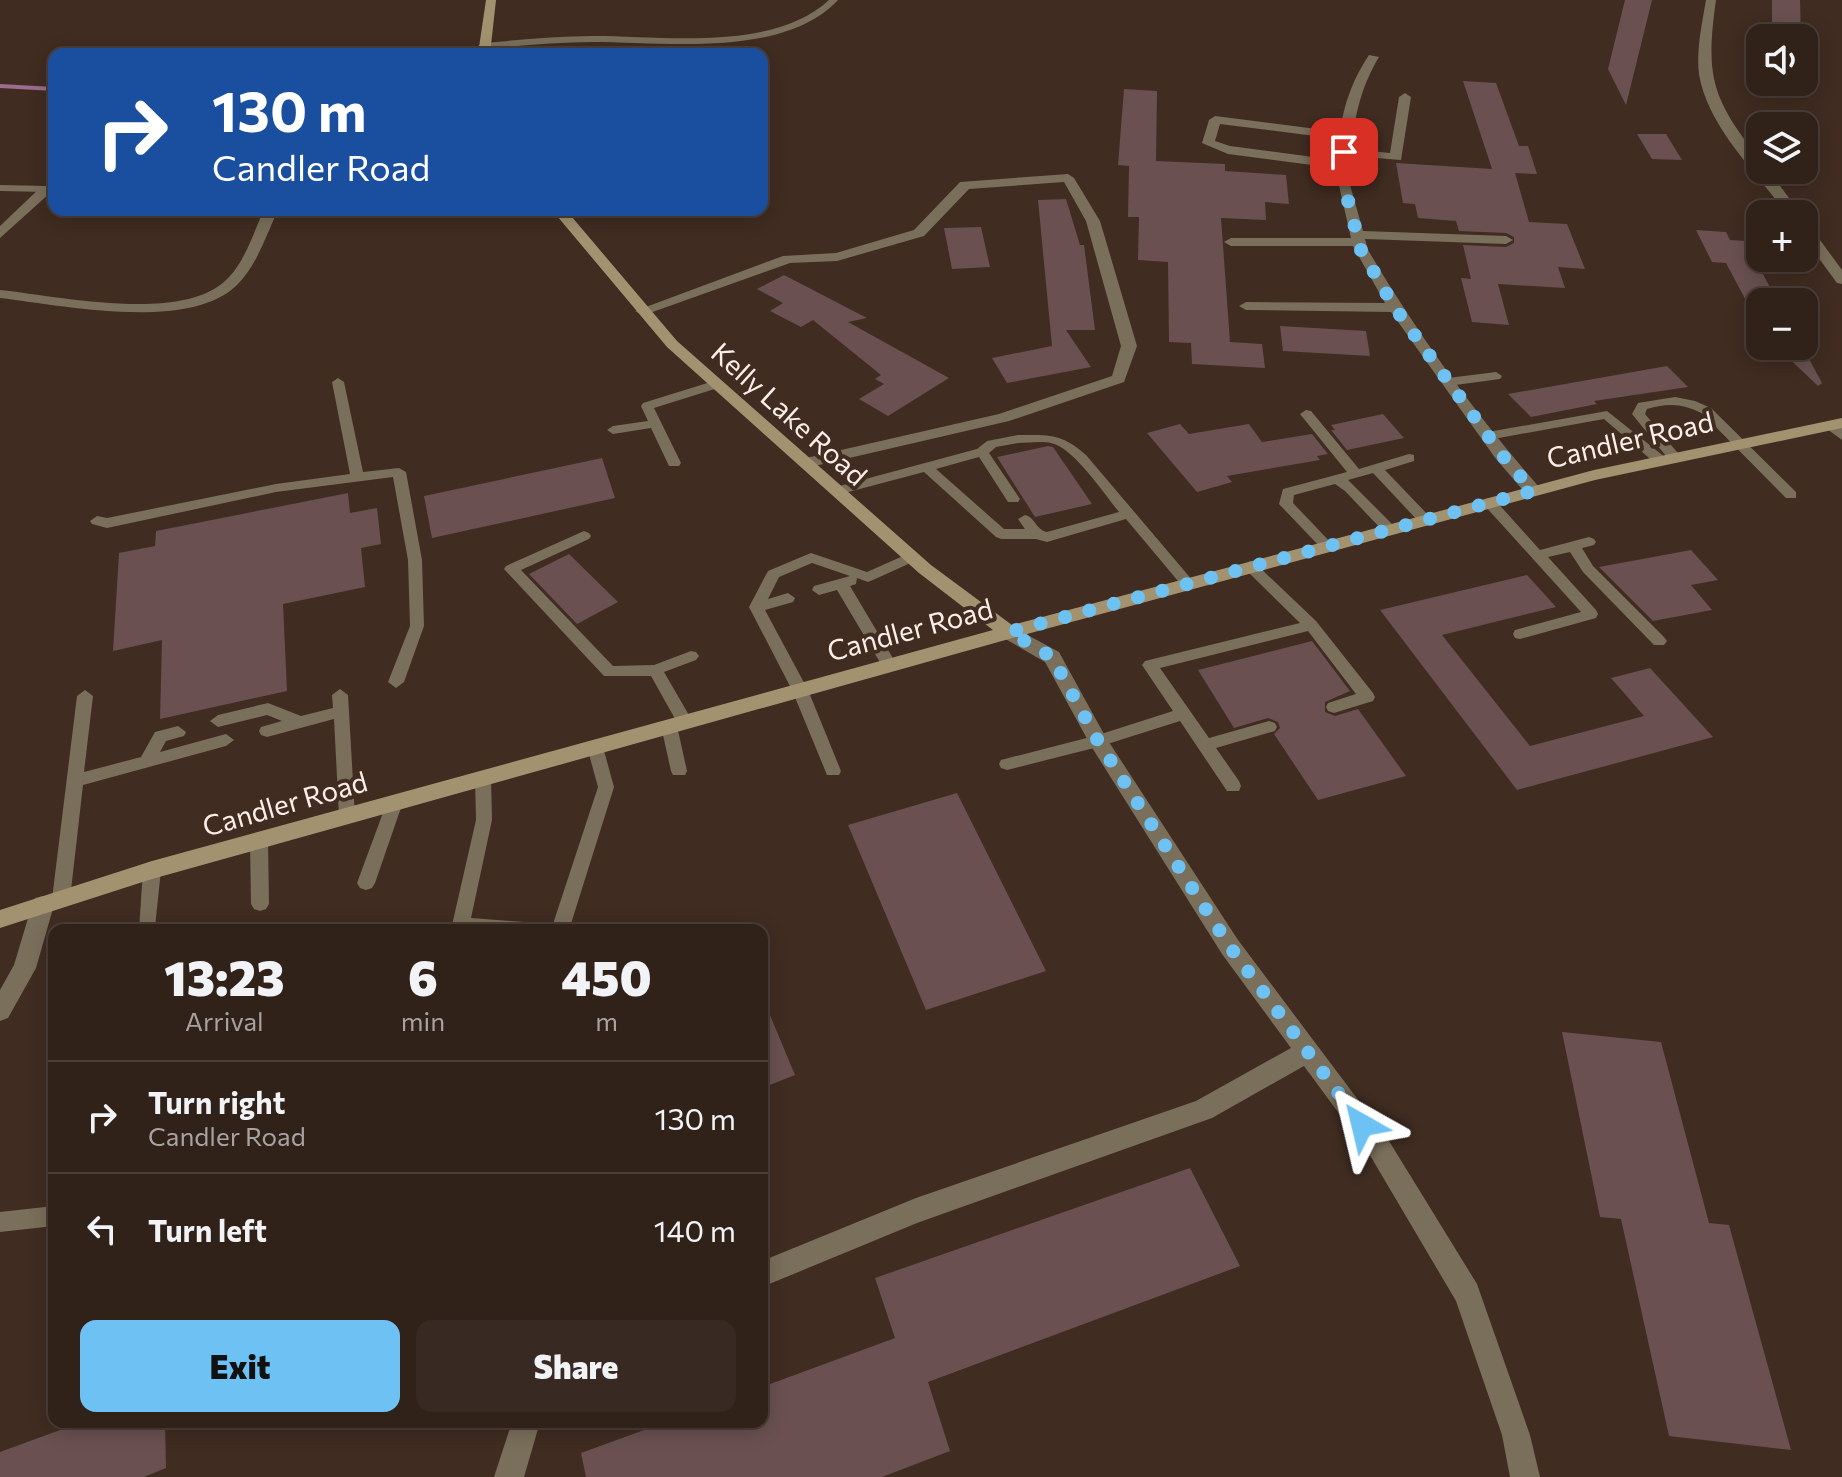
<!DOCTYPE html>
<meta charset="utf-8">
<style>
:root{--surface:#302119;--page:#382922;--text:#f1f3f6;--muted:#a8a3a2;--line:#4b3e38;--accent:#6ec2f3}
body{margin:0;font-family:Commissioner,sans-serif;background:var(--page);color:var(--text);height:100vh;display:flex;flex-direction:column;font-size:30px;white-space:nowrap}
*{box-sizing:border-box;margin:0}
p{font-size:26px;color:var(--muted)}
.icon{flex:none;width:44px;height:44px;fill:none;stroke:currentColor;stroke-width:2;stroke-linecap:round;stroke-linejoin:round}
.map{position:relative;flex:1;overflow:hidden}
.drawer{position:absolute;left:48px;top:924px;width:720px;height:504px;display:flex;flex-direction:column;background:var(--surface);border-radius:16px;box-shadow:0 4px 20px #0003,0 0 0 2px var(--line)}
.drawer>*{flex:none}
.guide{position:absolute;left:48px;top:48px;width:720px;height:168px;border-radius:16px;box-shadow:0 4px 20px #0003,0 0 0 2px var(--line);background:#1a4fa0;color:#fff;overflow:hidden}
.tools{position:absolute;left:1746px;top:24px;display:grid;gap:16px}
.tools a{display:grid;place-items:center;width:72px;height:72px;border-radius:16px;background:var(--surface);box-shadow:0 4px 20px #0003,0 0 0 2px var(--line);font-size:40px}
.pin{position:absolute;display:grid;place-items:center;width:68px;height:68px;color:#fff;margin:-34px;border-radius:16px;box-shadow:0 4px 12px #0006}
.me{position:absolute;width:88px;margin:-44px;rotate:323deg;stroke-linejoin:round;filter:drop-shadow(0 0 6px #0008)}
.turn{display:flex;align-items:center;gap:28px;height:168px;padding:0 32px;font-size:36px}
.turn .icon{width:104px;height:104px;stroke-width:2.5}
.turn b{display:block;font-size:56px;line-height:68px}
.eta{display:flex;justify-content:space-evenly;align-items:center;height:136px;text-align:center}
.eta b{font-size:48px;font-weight:800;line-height:56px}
.button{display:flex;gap:16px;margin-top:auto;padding:16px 32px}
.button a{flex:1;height:92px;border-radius:16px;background:var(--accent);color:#111;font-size:32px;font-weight:800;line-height:92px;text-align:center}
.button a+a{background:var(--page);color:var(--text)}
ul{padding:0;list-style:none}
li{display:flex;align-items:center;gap:24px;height:112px;padding:0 32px;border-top:2px solid var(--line)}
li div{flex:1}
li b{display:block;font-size:30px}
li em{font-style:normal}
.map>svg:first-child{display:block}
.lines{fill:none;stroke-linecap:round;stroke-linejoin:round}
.stream{fill:#9e6c8c;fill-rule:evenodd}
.building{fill:#6a5051}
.lane{fill:#7a6f5a;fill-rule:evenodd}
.street{fill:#7a6f5a;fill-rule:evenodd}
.secondary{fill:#a2926f;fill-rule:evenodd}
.route{stroke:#6ec2f3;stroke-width:14;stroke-dasharray:0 25.2}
.labels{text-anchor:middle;stroke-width:8;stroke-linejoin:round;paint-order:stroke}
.street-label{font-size:28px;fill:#fdefe8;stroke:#402c21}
</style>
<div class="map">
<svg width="1842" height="1477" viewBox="0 0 1842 1477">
<rect width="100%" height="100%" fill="#402c21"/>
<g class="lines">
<!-- stream -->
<path class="stream" d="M0 84 54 87V91L0 88Z"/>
</g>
<!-- building -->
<g class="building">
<path d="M1625 0H1652L1626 105 1608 69Z"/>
<path d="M1772 0H1800L1801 38H1772Z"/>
<path d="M1463 81 1496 83 1519 146H1528L1537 174 1515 173 1529 222 1567 224 1585 269 1558 267 1565 288 1498 284 1509 325 1472 322 1461 278 1471 279 1463 245 1506 247 1514 243V237L1506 233 1459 231 1456 221 1418 218 1415 204 1403 203 1396 163 1492 169Z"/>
<path d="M1124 89 1157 91 1156 161 1225 164V171L1286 175 1289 204 1265 202 1266 220 1221 218 1230 342 1262 344 1265 368 1192 364 1191 343 1169 342 1168 262 1138 260 1139 217H1128L1129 166 1118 165Z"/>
<path d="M1637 134H1666L1682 160 1652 159Z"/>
<path d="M1066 199 1080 245H1084L1095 330H1066L1091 367 1007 383 992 358 1052 346 1038 200Z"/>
<path d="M981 227 990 267 952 269 944 228Z"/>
<path d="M1696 230 1726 232 1730 240 1745 241 1778 302H1760V327L1726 263 1712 262Z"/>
<path d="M784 275 867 318 848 322 949 378 888 416 859 399 884 384 875 379 881 375 813 320 801 327 770 311 783 303 757 289Z"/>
<path d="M1280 326 1366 331 1370 356 1283 351Z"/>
<path d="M1776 346H1802L1822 383 1818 386Z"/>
<path d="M1667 366 1688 387 1594 401 1597 404 1531 417 1508 394Z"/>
<path d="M1383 414 1404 438 1347 450 1331 430H1335L1331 425Z"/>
<path d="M1180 424 1189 434 1249 424 1262 442 1312 434 1328 454 1317 456 1320 460 1227 476 1232 482 1197 492 1147 433Z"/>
<path d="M1048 446 1053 447 1092 504 1035 517 997 457Z"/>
<path d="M602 458 615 498 432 538 424 496Z"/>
<path d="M348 493 350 513 377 508 381 544 361 548 365 587 283 604 287 691 160 719 162 640 113 651 119 553 155 546 156 531Z"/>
<path d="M1691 550 1718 580 1691 585 1712 610 1653 621 1599 567Z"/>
<path d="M569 554 618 602 577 624 529 574Z"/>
<path d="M1527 575 1556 607 1442 635 1530 746 1644 716 1611 678 1650 668 1713 737 1517 790 1380 610Z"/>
<path d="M1312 641 1350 691 1325 702V712L1335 716 1358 709 1406 776 1318 800 1274 734 1280 728 1278 722 1268 718 1234 728 1198 670Z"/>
<path d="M957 793 1046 971 926 1010 848 825Z"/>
<path d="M762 996 795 1075 762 1088Z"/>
<path d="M1562 1032 1661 1042 1709 1223 1729 1225 1791 1450 1669 1436 1621 1219 1600 1217Z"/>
<path d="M1190 1168 1240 1266 928 1382 950 1451 882 1477H586L581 1453 666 1422H762V1387L895 1338 875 1278Z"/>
<path d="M82 1422H165L166 1468 144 1477H0V1452Z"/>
</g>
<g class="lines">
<!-- lane -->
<g class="lane">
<path d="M829 0H838C784 58 666 42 593 42 556 42 519 46 483 49L478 46 483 43C520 40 556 36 593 36 665 36 772 52 829 0Z"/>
<path d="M0 185 47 186 52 189 47 192 0 191Z"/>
<path d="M1496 372 1502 376 1500 379 1448 386 1442 382 1448 378Z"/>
<path d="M338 378 344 382 363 472 399 468 406 472 422 560 424 626 404 682 396 688 388 682 410 626 408 560 393 477 276 492 107 528 92 524 90 521 97 516 107 518 276 484 350 474 332 382Z"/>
<path d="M717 380 723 384 721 387 654 408 681 463 679 466H669L651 428 613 434 607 430 613 426 648 421 641 406 643 403Z"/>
<path d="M1675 397 1695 401 1711 408 1796 492V498H1786L1703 414C1683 403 1668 403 1647 409L1645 414 1682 458 1675 462 1670 461 1632 414 1638 403Z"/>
<path d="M1306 410 1311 411 1359 469 1409 454 1414 455V461L1385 470 1430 517 1432 520 1430 523H1420L1373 473 1348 480 1394 526 1396 529 1394 532H1384L1345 491 1335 484 1294 495 1293 503 1334 546 1332 549H1322L1279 504 1283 489 1347 472 1300 414Z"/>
<path d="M1607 411 1666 458V464H1656L1604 419 1488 440 1482 436 1488 432Z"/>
<path d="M1018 435C1050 435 1061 433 1086 455L1193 581 1195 584 1193 587H1183L1126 519 1047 542 1036 539H1001L996 537 924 472 837 495 830 491 832 488 977 449 987 441ZM1018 443C1028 443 1041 441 1051 443 1073 447 1105 495 1119 512L1047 532C1036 530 1035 517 1025 515L1018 519 1025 529H1004L936 469 979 457 1008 502H1018L1020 499 989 453 996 447Z"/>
<path d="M1490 499 1495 500 1540 550 1589 537 1594 539 1596 542 1594 545 1582 548 1593 566 1664 637 1667 641 1664 645H1654L1583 572 1570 552 1548 557 1596 610 1598 614 1596 618 1520 639 1515 638 1513 634 1515 630 1581 612 1485 506 1483 503Z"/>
<path d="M584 531 589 533 591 536 589 539 521 570 613 666 654 665 691 651 696 652 699 656 696 660 664 672 693 722 691 726H679L651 676H604L504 569 506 566Z"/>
<path d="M912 552 919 557 917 560 873 580 868 582 857 578 856 584 850 586 897 665 894 669H884L837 590 819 595 812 590 814 586 850 576 812 563 779 577 768 599 788 593 795 598 793 602 765 610 808 690 841 771 839 775H827L792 690 749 607 768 571 806 555 811 553 867 572Z"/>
<path d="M1250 561 1255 563 1316 621 1373 693 1375 697 1373 701 1334 713 1328 711 1326 707 1328 703 1356 694 1308 631 1160 668 1209 738 1269 721 1275 723 1277 727 1275 731 1216 748 1239 781 1241 786 1239 791H1227L1180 721 1098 747 1007 770 1001 768 999 764 1001 760 1098 735 1173 711 1142 665 1145 661 1300 623 1245 569 1243 566Z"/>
<path d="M340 689 348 695 355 816 353 821H341L339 816 334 719 267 737 261 735 259 731 261 727 282 721 267 715 218 727 210 721 218 715 268 703 301 716 333 708 332 695Z"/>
<path d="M85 690 93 696 84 772 141 757 155 732 178 726 186 732 184 736 166 741 160 752 226 734 234 740 226 746 83 785 70 899 67 904 61 906 55 904 52 899 77 696Z"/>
<path d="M669 720 677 726 687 771 685 775H673L671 771 661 726Z"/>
<path d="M595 741 601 743 603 747 614 787 569 930H551L598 787 587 747 589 743Z"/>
<path d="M483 772 489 774 491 778 492 820 471 918 524 922 530 925 533 930H455L452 925 476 820 475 778 477 774Z"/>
<path d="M395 795 401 797 403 802 375 883 372 888 366 890 360 888 357 883 387 802 389 797Z"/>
<path d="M259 834 265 836 268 841 269 904 266 909 260 911 254 909 251 904 250 841 253 836Z"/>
<path d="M152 863 158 865 161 870 155 927 153 930H139L143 870 146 865Z"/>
<path d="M54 1206V1226L0 1232V1212Z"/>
</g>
<!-- street -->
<g class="street">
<path d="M1706 0H1716C1705 78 1712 98 1760 160V170H1768L1801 214H1787C1757 173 1707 126 1699 74 1696 50 1702 24 1706 0Z"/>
<path d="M1369 55 1379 57C1361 87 1355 115 1351 149L1390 153 1399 97 1405 93 1411 97 1401 160 1350 156 1347 174 1363 231 1506 236 1513 240 1506 244 1365 239 1368 250C1417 333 1475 414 1539 487L1541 491 1539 495H1527L1496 459 1391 312 1246 310 1239 306 1246 302 1385 303 1353 246H1231L1224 242 1231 238H1351L1335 168 1228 154 1202 143 1209 120 1215 116 1340 132C1344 103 1353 79 1369 55ZM1220 124 1339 139 1336 160 1230 146 1215 141Z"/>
<path d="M1068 174 1074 178 1100 221 1137 346 1124 382 1009 421 806 468 798 463 806 458 999 414 1112 376 1121 346 1086 221 1064 182 969 189 924 236 837 261 790 263 647 314 642 315 635 311 783 256 836 253 914 230 960 182Z"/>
<path d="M42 186H54V194L50 193 0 238V226Z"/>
<path d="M264 210H278C266 235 257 266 236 286 187 332 61 305 0 298V290C58 296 179 323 225 281 245 263 253 233 264 210Z"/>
<path d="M1804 224 1809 225 1842 270V284L1837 283 1804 238Z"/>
<path d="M1831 421 1842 427V440L1823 426Z"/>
<path d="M1009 625 1059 652 1105 736 1238 940 1389 1141 1477 1284 1530 1435 1540 1477H1510L1502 1435 1456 1301 1371 1157 1304 1066 1212 1118 917 1223 762 1287V1261L916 1198 1196 1101 1291 1048 1222 954 1091 746 1045 662 1002 637 1000 632Z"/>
<path d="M43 896 51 898 54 905 36 968 8 1018 0 1021V990L14 965 32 905 35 898Z"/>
<path d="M512 1422H540L524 1477H494Z"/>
</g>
<!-- secondary -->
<g class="secondary">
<path d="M486 0H496L490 54H478Z"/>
<path d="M552 210H566L677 341 931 565 1012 625 1594 470 1842 418V428L1595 480 1009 639 152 879 0 928V910L152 861 993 630 919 573 667 347Z"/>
</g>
</g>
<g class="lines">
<!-- route -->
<path class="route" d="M1344 152 1341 174 1361 250 1395 308 1502 455 1533 491 1009 632 1052 657 1098 741 1230 947 1362 1125"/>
</g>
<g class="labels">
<!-- street labels -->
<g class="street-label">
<text transform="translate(789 414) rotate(42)" y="10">Kelly Lake Road</text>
<text transform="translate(1630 440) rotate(-13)" y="10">Candler Road</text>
<text transform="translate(910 630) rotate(-15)" y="10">Candler Road</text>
<text transform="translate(285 804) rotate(-16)" y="10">Candler Road</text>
</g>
</g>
</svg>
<div class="tools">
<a><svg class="icon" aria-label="sound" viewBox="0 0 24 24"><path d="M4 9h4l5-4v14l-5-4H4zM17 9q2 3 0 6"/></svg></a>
<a><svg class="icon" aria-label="layers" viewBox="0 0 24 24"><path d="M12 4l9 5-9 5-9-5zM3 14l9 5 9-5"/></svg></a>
<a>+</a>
<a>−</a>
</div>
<div class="pin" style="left:1344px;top:152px;background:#d93025"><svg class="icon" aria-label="arrive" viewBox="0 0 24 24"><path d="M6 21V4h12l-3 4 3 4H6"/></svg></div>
<svg class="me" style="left:1362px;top:1125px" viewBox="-20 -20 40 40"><path d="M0-17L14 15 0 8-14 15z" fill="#6ec2f3" stroke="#fff" stroke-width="4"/></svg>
<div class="guide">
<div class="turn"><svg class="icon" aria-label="right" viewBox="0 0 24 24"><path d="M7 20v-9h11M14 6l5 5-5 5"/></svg><div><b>130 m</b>Candler Road</div></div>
</div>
<section class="drawer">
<div class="eta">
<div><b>13:23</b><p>Arrival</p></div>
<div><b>6</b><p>min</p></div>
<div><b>450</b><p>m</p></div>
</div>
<ul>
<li><svg class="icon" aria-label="right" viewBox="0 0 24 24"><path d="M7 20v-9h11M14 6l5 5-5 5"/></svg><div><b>Turn right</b><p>Candler Road</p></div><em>130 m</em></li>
<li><svg class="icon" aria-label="left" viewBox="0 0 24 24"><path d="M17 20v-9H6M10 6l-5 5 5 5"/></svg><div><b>Turn left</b></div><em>140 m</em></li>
</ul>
<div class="button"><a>Exit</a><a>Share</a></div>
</section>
</div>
